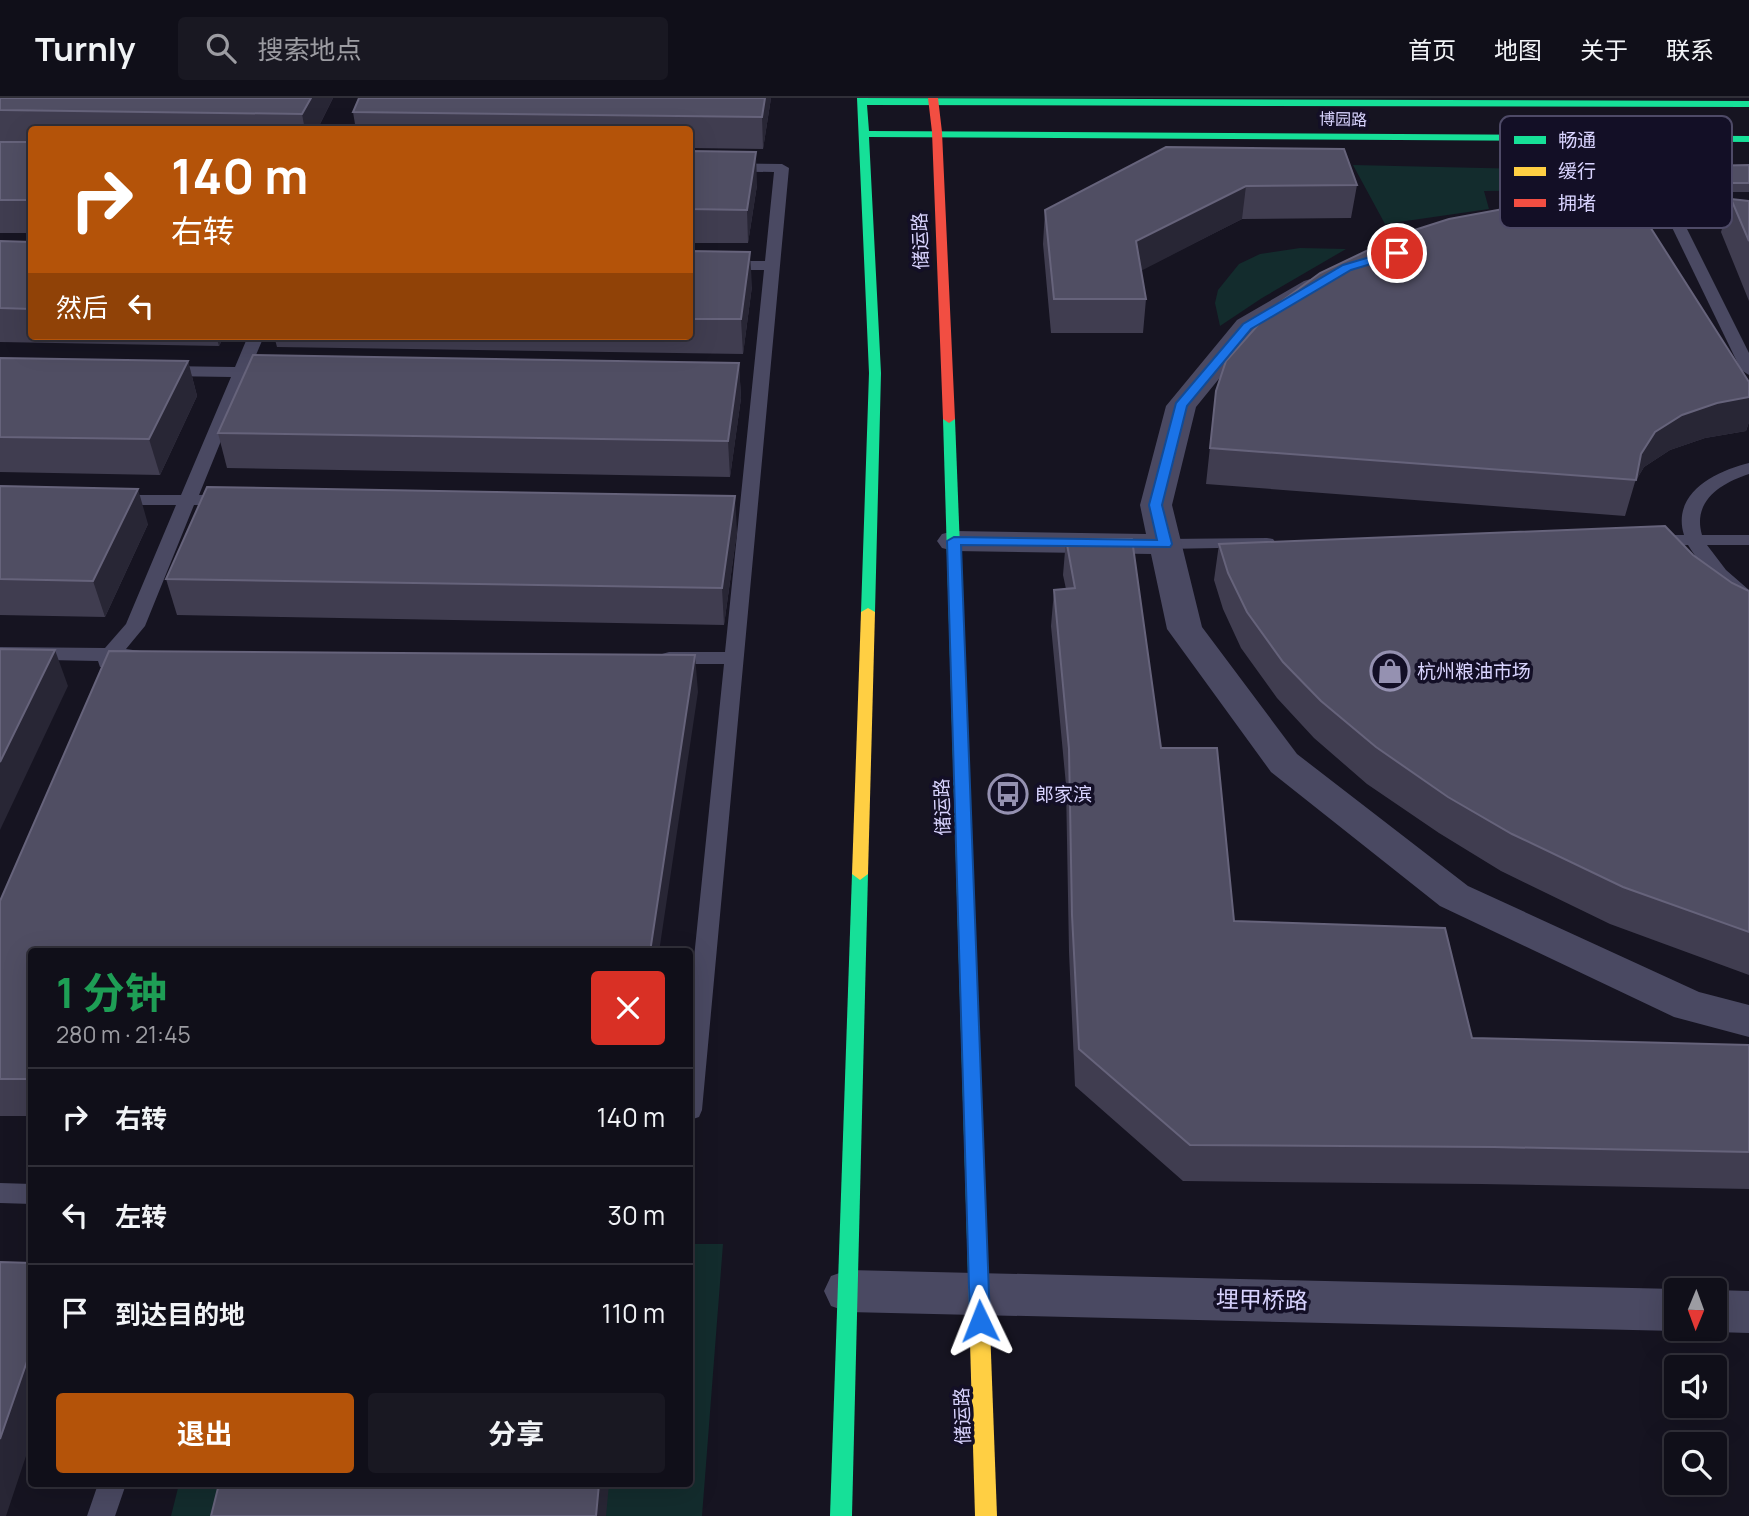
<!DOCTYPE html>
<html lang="zh">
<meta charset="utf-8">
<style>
:root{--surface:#100f19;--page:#191822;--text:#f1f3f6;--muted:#9c9ca2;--line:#302f38;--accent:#b45309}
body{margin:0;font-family:Manrope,"Noto Sans SC",sans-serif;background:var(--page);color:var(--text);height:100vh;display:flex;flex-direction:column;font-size:26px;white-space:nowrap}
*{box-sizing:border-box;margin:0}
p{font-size:23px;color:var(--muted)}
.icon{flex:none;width:38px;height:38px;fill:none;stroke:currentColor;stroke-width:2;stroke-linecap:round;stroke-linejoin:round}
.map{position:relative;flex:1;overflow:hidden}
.details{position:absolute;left:28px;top:850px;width:665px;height:539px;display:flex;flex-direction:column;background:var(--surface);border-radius:7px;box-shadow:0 7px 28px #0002,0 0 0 2px var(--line)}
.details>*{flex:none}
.banner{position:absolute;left:28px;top:28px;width:665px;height:214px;border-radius:7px;box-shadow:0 7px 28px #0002,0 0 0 2px var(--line);background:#b45309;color:#fff;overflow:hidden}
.needle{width:46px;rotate:181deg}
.controls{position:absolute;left:1664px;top:1180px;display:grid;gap:14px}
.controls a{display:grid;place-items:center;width:63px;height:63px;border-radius:7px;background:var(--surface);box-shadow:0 7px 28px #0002,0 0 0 2px var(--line);font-size:35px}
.pin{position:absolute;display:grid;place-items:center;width:60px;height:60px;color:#fff;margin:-30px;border:4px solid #fff;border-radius:50%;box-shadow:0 2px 7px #0007}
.me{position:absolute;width:77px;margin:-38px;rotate:358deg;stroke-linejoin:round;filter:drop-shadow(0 0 5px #0008)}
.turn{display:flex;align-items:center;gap:24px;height:147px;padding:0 28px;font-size:32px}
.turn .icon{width:91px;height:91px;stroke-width:2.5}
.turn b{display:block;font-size:49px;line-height:60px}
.then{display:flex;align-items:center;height:66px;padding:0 28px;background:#0003;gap:14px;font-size:26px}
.round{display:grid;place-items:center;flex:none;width:74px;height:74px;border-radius:7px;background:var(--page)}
.summary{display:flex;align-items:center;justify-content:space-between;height:119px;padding:0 28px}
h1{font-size:42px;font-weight:700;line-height:52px;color:#1e9e55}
.action{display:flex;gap:14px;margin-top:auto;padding:14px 28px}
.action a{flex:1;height:80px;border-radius:7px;background:var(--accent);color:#fff;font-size:28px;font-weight:700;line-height:80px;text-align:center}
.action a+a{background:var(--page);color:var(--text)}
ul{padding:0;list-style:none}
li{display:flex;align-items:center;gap:21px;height:98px;padding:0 28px;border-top:2px solid var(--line)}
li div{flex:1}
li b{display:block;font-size:26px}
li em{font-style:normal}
header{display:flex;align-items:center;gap:42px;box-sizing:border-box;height:98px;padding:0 35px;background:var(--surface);border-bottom:2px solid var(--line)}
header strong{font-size:33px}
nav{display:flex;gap:38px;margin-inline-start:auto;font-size:24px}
.search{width:490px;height:63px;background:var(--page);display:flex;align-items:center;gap:18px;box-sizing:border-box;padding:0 24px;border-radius:7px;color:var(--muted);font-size:26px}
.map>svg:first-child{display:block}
.green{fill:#132c2d}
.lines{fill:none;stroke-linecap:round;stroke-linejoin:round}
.lane{fill:#4a4962;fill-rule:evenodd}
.street{fill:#4a4962;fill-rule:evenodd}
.fast{fill:#16e098;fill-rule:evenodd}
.slow{fill:#ffcf43;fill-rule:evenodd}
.jam{fill:#f24e42;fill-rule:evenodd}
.wall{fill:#403d50}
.shaded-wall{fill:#282635}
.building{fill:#504e63;stroke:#66637b;stroke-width:2}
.route{fill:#1a73e8;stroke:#114b97;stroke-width:2}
.labels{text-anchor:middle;stroke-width:7;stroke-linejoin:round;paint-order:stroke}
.far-street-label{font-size:16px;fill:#d9d4ff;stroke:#130f26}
.street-label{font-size:19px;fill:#d9d4ff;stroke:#130f26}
.poi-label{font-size:19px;fill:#d9d4ff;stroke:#130f26;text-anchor:start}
.near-street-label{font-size:23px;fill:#d9d4ff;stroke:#130f26}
.key{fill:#130f26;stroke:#4e4a67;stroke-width:2}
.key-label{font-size:19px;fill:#d9d4ff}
</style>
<header>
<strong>Turnly</strong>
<div class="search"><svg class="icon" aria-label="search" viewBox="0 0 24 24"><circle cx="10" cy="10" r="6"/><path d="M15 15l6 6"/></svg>搜索地点</div>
<nav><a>首页</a><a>地图</a><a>关于</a><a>联系</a></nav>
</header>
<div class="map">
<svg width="1749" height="1418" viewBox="0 0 1749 1418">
<rect width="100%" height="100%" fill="#161421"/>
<!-- green -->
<g class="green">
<path d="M1353 67 1573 72 1580 92 1484 93 1489 111 1385 126Z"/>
<path d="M1300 150 1346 151 1262 200 1220 228 1215 205 1218 192 1239 166 1260 156Z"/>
<path d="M690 1146H723L702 1418H171L179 1386H690Z"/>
</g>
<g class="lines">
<!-- lane -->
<g class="lane">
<path d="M690 65 782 66 789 70 702 1012 699 1019 690 1022V899L724 566H669L662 564 659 560 662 556 669 554H725L764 172H690V163H765L774 74 690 73Z"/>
<path d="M1673 113 1680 117 1749 255V277L1741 272 1666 117Z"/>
<path d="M248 238H264L251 269H272L280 274 272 279H247L199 397H229L238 402 229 407H194L145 528 126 551 140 553 143 557 140 561 117 563 114 569H100L98 563 0 561V549L105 550 126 526 176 407H114L105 402 114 397H181L231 279 165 278 157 273 165 268 235 269Z"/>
<path d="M1749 365V376C1721 385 1692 403 1702 437H1749V447H1707L1726 472 1749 492V507C1723 500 1702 469 1688 447H1650L1641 442 1650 437H1684C1671 395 1716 373 1749 365Z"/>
<path d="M1267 440 1273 441 1276 445 1273 449 1165 451 1156 446 1165 441Z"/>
<path d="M0 1085 32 1086V1106L0 1105Z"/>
<path d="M98 1386H126L115 1418H87Z"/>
</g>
<!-- street -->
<g class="street">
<path d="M1631 33 1640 36 1644 41 1682 109 1749 111V127L1613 124 1590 126 1580 124 1576 118 1580 112 1590 110 1655 109 1618 41 1622 36Z"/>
<path d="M1314 180 1324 183 1328 189 1324 195 1257 234 1196 309 1172 407 1202 529 1297 656 1468 788 1699 894 1749 907V939L1674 919 1440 808 1271 674 1167 531 1151 456 954 453 942 450 937 443 942 436 954 433 1146 436 1140 407 1166 308 1237 222 1304 183Z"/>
<path d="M848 1172 1676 1191V1230H1684L1676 1233 848 1214 831 1208 824 1193 831 1178Z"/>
<path d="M1715 1192 1749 1193V1235L1715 1234 1705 1230H1715Z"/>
</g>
<!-- fast -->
<g class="fast">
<path d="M857 0 1749 3V9L867 7 869 33 1749 38V44L869 39 881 275 875 514 868 518 861 514 869 275Z"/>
<path d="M949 317 955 321 988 1175 985 1181 978 1183 971 1181 968 1175 943 321Z"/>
<path d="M860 770 868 776 852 1418H830L852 776Z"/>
</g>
<!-- slow -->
<g class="slow">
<path d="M868 510 875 514 868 776 860 782 852 776 861 514Z"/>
<path d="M978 1167 985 1169 988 1175 997 1418H975L968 1175 971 1169Z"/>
</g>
<!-- jam -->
<path class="jam" d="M928 0H938L942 34 955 321 949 325 943 321 932 34Z"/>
</g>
<!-- wall -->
<g class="wall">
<path d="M0 0H333L317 32H32V135H0Z"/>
<path d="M771 0 763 51 690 50V32H356L353 14Z"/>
<path d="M1166 49 1357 87 1351 120 1242 121 1141 172 1146 201 1143 235H1051L1043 146 1045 112Z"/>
<path d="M690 53 757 87 748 145H690Z"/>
<path d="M1749 67V94H1714L1702 77 1705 68Z"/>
<path d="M1731 101 1749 103V203L1721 134Z"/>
<path d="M0 143 32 144V238H224L219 248 0 244Z"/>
<path d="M690 153 752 188 743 256 277 249 274 238H690Z"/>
<path d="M0 260 188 263 197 298 160 377 0 374Z"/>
<path d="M739 265 741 300 730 379 227 370 218 335Z"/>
<path d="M1749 284V324L1746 333 1705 340 1670 352 1644 369 1635 384 1625 418 1206 386 1216 293Z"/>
<path d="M0 388 148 426 105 519 0 517Z"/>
<path d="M737 433 724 527 177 517 166 481Z"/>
<path d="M1066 441 1161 650 1234 823 1472 940 1749 947V1091L1481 1086 1183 1083 1075 988 1069 854 1066 687 1051 528 1054 492 1066 491 1063 477Z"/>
<path d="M1219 446 1693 457 1732 485 1749 493V877L1610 826 1501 773 1439 735 1367 686 1314 640 1277 600 1241 550 1223 511 1214 482Z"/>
<path d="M698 594 32 854V1018H0V803Z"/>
</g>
<!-- shaded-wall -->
<g class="shaded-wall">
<path d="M311 0H333L317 32H305L302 16Z"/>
<path d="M765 0H771L763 51 762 19Z"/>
<path d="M756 54 757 87 748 145 747 112Z"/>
<path d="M1246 88 1242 121 1133 177 1136 143Z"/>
<path d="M750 154 752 188 743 256 741 221Z"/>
<path d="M216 238H224L219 248Z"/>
<path d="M188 263 197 298 160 377 149 341Z"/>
<path d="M739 265 741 300 730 379 728 343Z"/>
<path d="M1749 299V324L1746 333 1705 340 1670 352 1644 369 1635 384 1641 356 1655 334 1682 317 1717 305Z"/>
<path d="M138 391 148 426 105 519 93 483Z"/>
<path d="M735 398 737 433 724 527 722 490Z"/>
<path d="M55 552 68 588 0 732V664Z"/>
<path d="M695 557 698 594 659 854H650Z"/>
<path d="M32 1249V1340L6 1418H0V1341Z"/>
<path d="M599 1386H609L606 1418H596Z"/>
</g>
<!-- building -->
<g class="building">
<path d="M0 0H311L302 16 0 12Z"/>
<path d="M359 0H765L762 19 353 14Z"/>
<rect x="0" y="44" width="32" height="58"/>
<path d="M1166 49 1344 51 1357 87 1246 88 1136 143 1146 201H1054L1045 112Z"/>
<path d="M690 53 756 54 747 112 690 111Z"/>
<path d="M1749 67V85H1716L1705 68Z"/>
<path d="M1595 99H1631L1749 284V299L1717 305 1682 317 1655 334 1641 356 1636 382 1210 350 1216 293 1226 263 1274 209 1320 175 1402 136 1449 121 1547 103Z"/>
<path d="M1731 101 1749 103V143Z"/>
<path d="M0 143 32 144V211L0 210Z"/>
<path d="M690 153 750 154 741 221H690Z"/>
<path d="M253 257 739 265 728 343 218 335Z"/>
<path d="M0 260 188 263 149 341 0 339Z"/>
<path d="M0 388 138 391 93 483 0 481Z"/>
<path d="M207 389 735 398 722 490 166 481Z"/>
<path d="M1665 428 1693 457 1732 485 1749 493V834L1623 789 1512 736 1448 699 1376 649 1321 603 1283 564 1247 514 1228 475 1219 446Z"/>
<path d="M1066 441H1132L1161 650H1217L1234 823 1445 830 1472 940 1749 947V1054L1494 1049 1190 1047 1079 951 1072 817 1069 651 1054 492 1075 490Z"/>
<path d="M0 551 55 552 0 664Z"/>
<path d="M109 553 695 557 650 854H32V981H0V803Z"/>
<path d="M0 1164 32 1165V1249L0 1341Z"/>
<path d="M219 1386H599L596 1418H211Z"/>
</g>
<!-- route -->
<path class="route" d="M1397 151 1402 155 1401 157 1351 172 1251 231 1187 308 1162 407 1172 446 1170 449 961 447 990 1223 987 1230 980 1232 973 1230 970 1223 947 443 954 439 1157 442 1149 407 1176 305 1243 226 1343 167Z"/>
<!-- icons -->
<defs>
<g id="shop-ring" transform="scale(2.0125)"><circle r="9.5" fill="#130f26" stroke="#9591b1" stroke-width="1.5"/><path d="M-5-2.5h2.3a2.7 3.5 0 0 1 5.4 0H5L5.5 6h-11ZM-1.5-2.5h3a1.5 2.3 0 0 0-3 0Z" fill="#9591b1"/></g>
<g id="bus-ring" transform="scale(2.0125)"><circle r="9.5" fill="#130f26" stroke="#9591b1" stroke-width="1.5"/><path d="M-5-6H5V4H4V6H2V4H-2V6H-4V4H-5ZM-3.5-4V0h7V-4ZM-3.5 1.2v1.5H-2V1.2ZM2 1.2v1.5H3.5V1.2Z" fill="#9591b1"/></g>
</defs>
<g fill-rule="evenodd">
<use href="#shop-ring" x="1390" y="573"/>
<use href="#bus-ring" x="1008" y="696"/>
</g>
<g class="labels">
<!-- far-street labels -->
<g class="far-street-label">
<text transform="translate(1343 21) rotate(1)" y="6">博园路</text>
</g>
<!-- street labels -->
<g class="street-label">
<text transform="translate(920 143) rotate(-92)" y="7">储运路</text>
<text transform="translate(942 709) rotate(-92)" y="7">储运路</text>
<text transform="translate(962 1318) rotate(-92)" y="7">储运路</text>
</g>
<!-- poi labels -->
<g class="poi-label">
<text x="1417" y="580">杭州粮油市场</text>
<text x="1035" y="703">郎家滨</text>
</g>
<!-- near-street labels -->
<g class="near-street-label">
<text transform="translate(1262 1202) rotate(1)" y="8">埋甲桥路</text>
</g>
</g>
<!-- legend -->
<rect x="1500" y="18" width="232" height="112" rx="10" class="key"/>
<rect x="1514" y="38" width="32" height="8" fill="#16e098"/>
<rect x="1514" y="69" width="32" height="9" fill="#ffcf43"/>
<rect x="1514" y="101" width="32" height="8" fill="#f24e42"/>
<g class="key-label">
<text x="1558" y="49">畅通</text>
<text x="1558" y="80">缓行</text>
<text x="1558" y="112">拥堵</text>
</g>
</svg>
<div class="controls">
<a><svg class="needle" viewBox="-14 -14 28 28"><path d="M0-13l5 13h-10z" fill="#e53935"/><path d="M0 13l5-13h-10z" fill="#9c9ca2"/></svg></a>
<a><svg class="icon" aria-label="sound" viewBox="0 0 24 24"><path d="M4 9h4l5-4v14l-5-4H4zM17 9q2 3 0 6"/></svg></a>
<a><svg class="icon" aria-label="search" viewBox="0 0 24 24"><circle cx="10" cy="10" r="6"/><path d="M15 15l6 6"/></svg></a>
</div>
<div class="pin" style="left:1397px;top:155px;background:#d93025"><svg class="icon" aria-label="arrive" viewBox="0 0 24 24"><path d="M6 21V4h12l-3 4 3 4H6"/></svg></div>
<svg class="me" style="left:980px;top:1223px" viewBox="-20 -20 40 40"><path d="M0-17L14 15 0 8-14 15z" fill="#1a73e8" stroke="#fff" stroke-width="4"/></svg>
<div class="banner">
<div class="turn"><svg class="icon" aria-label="right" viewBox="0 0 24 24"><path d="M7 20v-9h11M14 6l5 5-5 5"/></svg><div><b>140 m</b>右转</div></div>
<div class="then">然后<svg class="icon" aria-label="left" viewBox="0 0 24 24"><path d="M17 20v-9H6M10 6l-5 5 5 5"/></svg></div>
</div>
<section class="details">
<div class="summary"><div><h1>1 分钟</h1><p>280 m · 21:45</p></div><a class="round" style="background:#d93025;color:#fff"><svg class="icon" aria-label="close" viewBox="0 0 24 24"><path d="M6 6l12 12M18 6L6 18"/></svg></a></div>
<ul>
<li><svg class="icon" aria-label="right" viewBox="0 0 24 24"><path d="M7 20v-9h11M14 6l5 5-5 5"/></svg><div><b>右转</b></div><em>140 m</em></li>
<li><svg class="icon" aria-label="left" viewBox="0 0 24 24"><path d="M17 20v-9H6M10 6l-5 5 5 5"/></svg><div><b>左转</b></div><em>30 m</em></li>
<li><svg class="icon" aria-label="arrive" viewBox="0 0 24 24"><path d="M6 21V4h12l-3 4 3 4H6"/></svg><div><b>到达目的地</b></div><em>110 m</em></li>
</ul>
<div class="action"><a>退出</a><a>分享</a></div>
</section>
</div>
